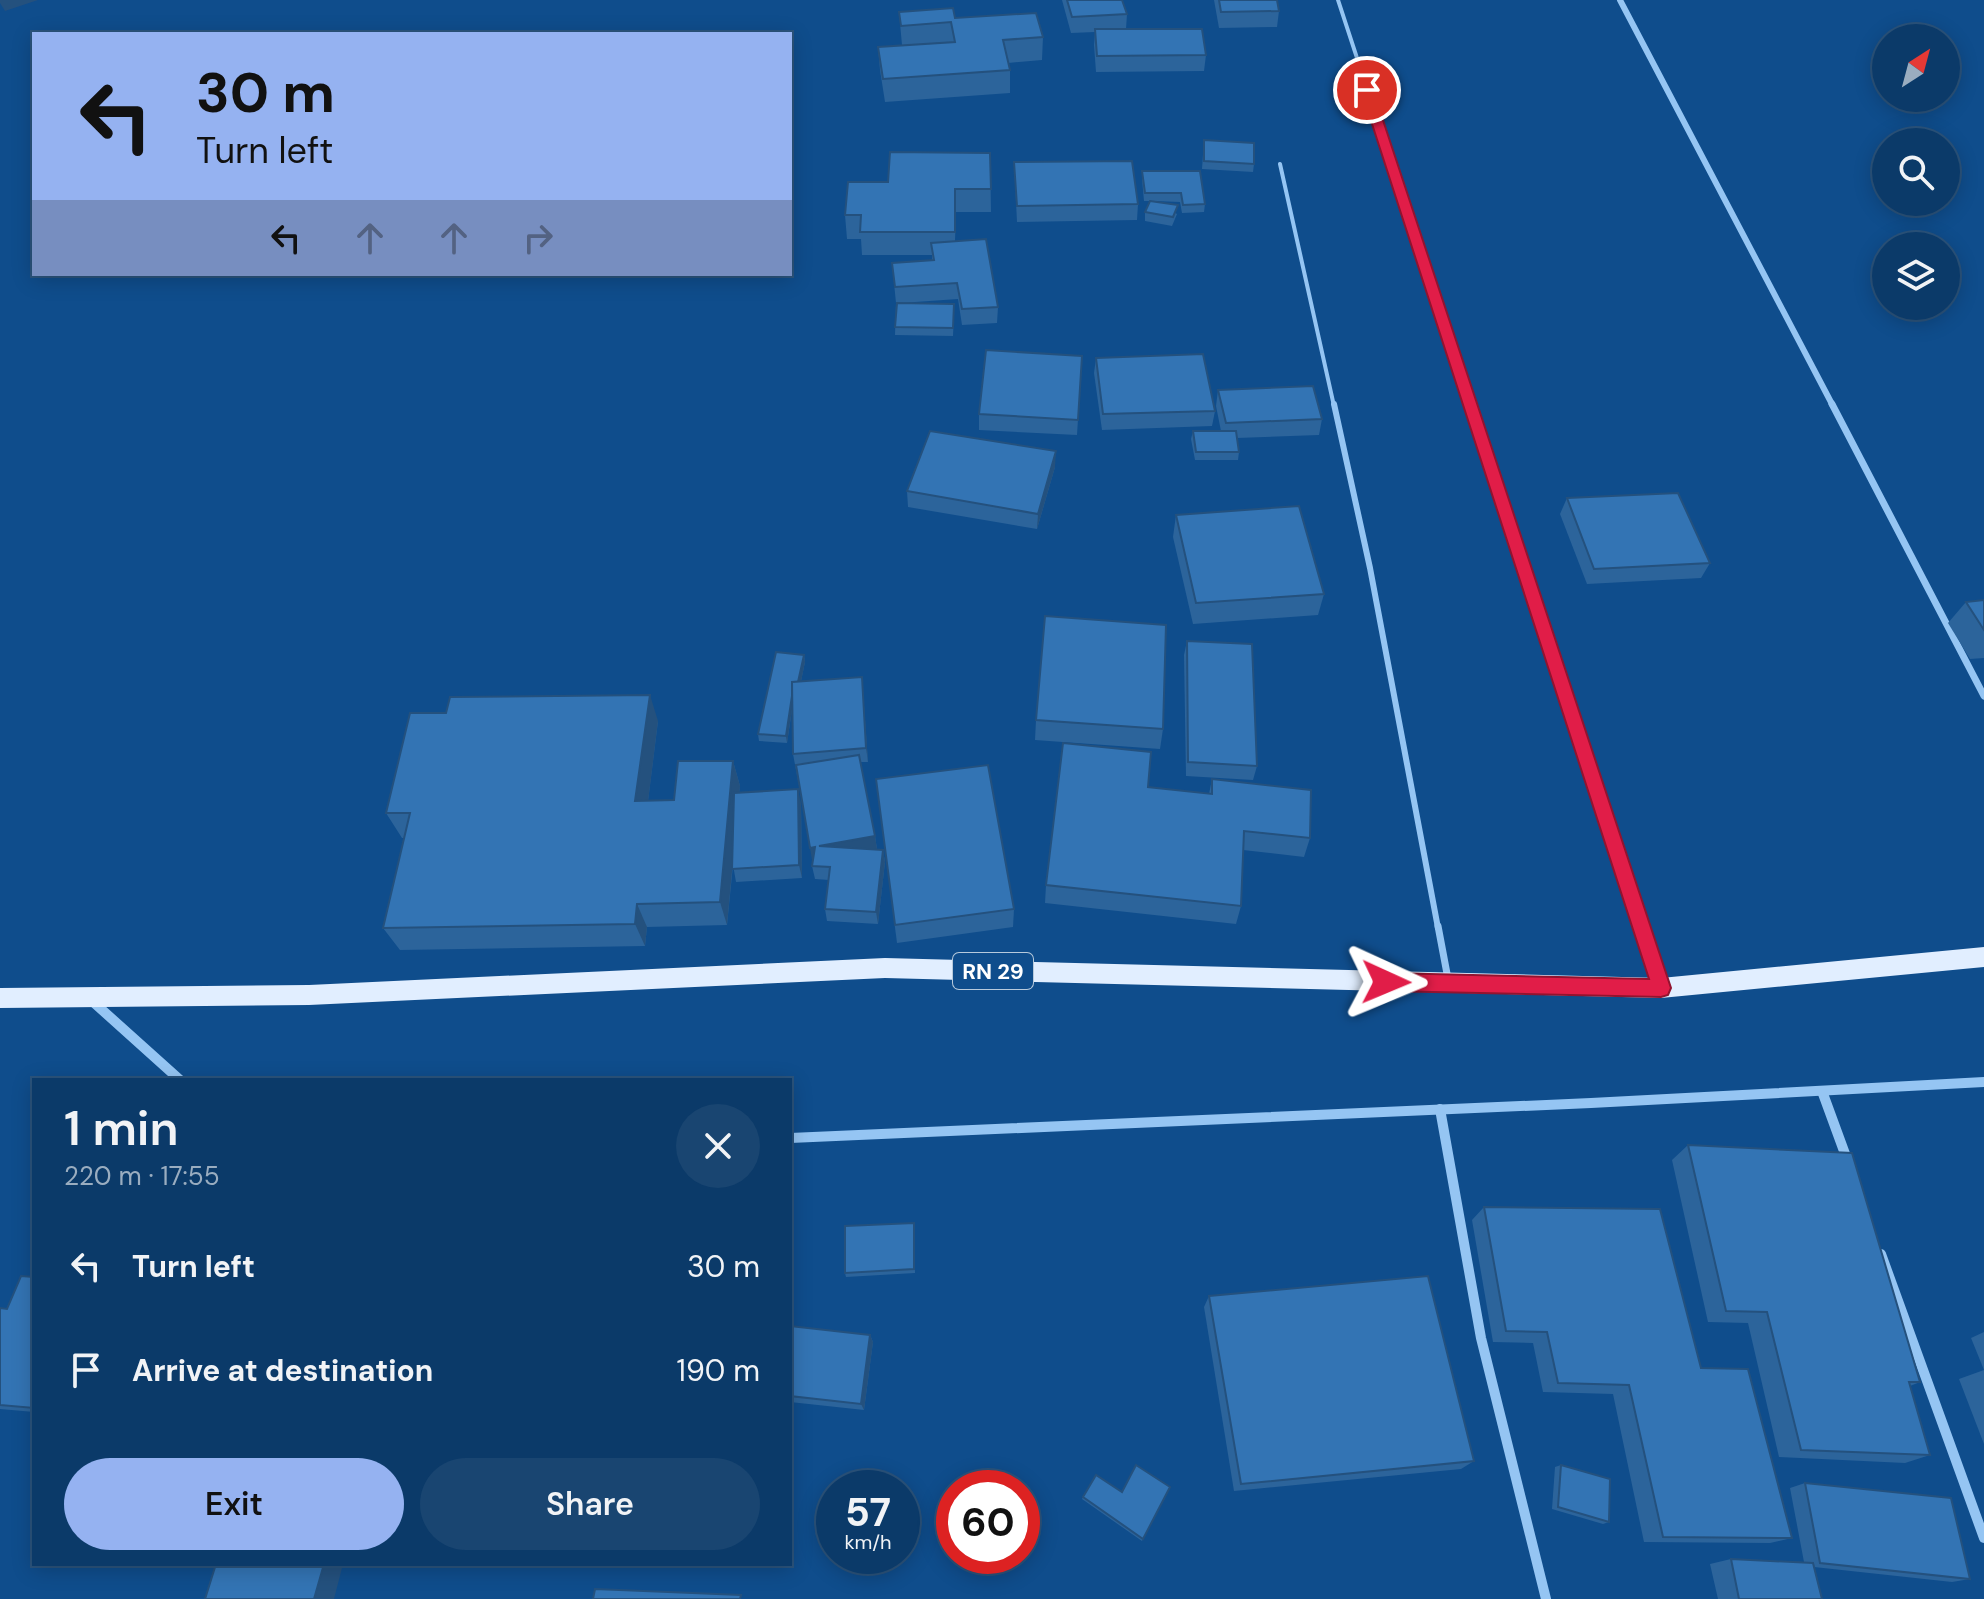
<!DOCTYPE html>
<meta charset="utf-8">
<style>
:root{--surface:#0b3a69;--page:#194571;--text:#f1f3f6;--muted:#9aadc0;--line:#2b547d;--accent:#95b2f1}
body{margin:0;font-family:"DM Sans",sans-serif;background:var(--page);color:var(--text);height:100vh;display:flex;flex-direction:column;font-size:30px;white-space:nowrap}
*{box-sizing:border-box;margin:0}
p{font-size:26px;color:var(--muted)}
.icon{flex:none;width:44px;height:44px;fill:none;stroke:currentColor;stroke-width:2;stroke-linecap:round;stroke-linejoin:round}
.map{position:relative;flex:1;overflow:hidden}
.drawer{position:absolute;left:32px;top:1078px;width:760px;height:488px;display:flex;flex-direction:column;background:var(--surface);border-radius:0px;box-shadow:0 4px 20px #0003,0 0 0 2px var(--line)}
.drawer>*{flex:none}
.guide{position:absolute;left:32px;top:32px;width:760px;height:244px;border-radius:0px;box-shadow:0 4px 20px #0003,0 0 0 2px var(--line);background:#95b2f1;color:#111;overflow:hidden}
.needle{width:52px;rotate:36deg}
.tools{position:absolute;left:1872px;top:24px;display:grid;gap:16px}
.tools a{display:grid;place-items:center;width:88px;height:88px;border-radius:50%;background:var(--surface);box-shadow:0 4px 20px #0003,0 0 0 2px var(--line);font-size:40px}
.speed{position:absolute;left:816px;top:1470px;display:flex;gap:16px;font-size:40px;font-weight:700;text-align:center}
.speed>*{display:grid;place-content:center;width:104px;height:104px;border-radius:50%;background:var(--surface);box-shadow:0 4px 20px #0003,0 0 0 2px var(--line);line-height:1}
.speed small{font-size:20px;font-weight:400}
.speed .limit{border:12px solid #d22;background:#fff;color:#111}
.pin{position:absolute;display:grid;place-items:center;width:68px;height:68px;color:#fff;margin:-34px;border:4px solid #fff;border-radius:50%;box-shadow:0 2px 8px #0007}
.me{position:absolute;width:88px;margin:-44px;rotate:91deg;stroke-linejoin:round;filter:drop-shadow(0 0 6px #0008)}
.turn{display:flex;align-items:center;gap:28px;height:168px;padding:0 32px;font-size:36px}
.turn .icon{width:104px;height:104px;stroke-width:2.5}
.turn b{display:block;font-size:56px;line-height:68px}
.lanes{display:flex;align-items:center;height:76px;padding:0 32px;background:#0003;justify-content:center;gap:40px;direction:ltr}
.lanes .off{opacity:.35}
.round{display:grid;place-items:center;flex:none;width:84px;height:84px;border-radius:42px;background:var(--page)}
.summary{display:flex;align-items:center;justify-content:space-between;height:136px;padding:0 32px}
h1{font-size:48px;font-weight:600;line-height:60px}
.cta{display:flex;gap:16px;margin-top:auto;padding:16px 32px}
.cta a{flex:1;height:92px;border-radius:48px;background:var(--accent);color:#111;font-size:32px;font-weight:600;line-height:92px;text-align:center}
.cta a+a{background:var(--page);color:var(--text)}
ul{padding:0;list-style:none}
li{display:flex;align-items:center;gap:24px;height:104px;padding:0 32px}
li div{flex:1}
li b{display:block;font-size:30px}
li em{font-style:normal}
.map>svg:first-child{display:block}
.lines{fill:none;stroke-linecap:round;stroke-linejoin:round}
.service-far2{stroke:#95c5f3;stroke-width:4}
.service-far1{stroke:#95c5f3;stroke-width:6}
.service{stroke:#95c5f3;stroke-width:7}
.minor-far2{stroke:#95c5f3;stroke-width:6}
.minor-far1{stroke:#95c5f3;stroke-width:7}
.minor{stroke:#95c5f3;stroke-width:10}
.primary{fill:#e1eeff;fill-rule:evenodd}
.wall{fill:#2c649b}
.shaded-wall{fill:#24517e}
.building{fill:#3374b4;stroke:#24517e;stroke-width:2}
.route{fill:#e11d48;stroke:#92132f;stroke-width:2}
.labels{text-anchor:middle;stroke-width:8;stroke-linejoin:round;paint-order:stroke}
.shield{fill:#0f4d8c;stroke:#b7cadc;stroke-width:2}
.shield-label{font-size:22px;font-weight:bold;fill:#fff}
</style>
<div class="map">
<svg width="1984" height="1599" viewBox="0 0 1984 1599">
<rect width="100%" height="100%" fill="#0f4d8c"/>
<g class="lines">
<!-- service-far2 -->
<g class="service-far2">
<path d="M1338 0 1471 406"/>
<path d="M1280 164 1334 406"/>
</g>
<!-- service-far1 -->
<g class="service-far1">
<path d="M1334 404 1370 568 1438 928"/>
<path d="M1470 404 1641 928"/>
</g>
<!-- service -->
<g class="service">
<path d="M1438 926 1448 979"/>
<path d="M1641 926 1660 985"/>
</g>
<!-- minor-far2 -->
<path class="minor-far2" d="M1620 0 1833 406"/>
<!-- minor-far1 -->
<path class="minor-far1" d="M1832 404 1984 696"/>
<!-- minor -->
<g class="minor">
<path d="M91 1000 180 1080"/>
<path d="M1822 1091 1848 1162"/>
<path d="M1440 1109 1481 1338 1546 1599"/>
<path d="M790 1138 1591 1103 1984 1082"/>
<path d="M1881 1254 1984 1538"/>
</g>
<!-- primary -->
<path class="primary" d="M1984 947V967L1661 998 885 978 309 1005 0 1008V988L309 985 885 958 1661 978Z"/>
</g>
<!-- wall -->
<g class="wall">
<path d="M1062 0H1122L1127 14 1126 29 1206 55 1204 71 1096 72 1094 45 1095 32 1071 33Z"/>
<path d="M1214 0H1277L1279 11 1277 27 1219 28Z"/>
<path d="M899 12 955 18 1043 37 1042 60 1008 63 1010 70V93L885 102 880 70 878 47 902 45Z"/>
<path d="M1204 140 1254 164 1253 172 1202 169Z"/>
<path d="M990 153 991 212H956L955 241 998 307 997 323 962 325 958 299 901 303 954 312 953 336 895 335 896 303 892 263 932 261V255H862L861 239H847L845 215 888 182Z"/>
<path d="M1014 162 1138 204 1137 220 1017 222Z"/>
<path d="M1142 171 1205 204 1204 212 1182 213 1180 202 1155 201 1177 214 1172 226 1145 221V212L1150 201H1144L1142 179Z"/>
<path d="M1082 356 1077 435 979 430V414Z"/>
<path d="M1096 358 1215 411 1212 426 1102 430 1094 373Z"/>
<path d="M1218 390 1322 419 1319 435 1237 438 1239 452 1238 460H1195L1191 439 1193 431H1221L1216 406Z"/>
<path d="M1055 467 1037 529 908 507 907 491Z"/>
<path d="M1567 498 1710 563 1701 578 1587 584 1560 514Z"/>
<path d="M1176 515 1324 594 1318 615 1193 624 1173 537Z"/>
<path d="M1984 600V658L1970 659 1948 623 1966 602Z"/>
<path d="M1187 641 1257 766 1253 780 1186 776 1184 655Z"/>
<path d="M804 655 805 662 801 681 862 677 868 762H860L875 836 877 849H874L883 850 885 862 878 924 827 921 825 909 829 880 815 879 812 866 813 860 793 754 792 710 787 743 759 741 758 734Z"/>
<path d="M1036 720 1163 729 1160 749 1035 740Z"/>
<path d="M658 721 648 801 674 800 733 761 740 786 739 793 801 803 802 878 736 882 733 865 727 925 647 927 645 946 400 950 383 928 405 838H402L386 813Z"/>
<path d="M876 779 1014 909 1013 927 897 943Z"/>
<path d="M1212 779 1310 838 1304 857 1243 850 1241 906 1236 924 1045 903 1046 885 1148 787 1209 794Z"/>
<path d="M1688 1145 1920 1382 1910 1386 1930 1455 1905 1463 1779 1457 1748 1323 1708 1322 1672 1160Z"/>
<path d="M1484 1207 1701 1368 1792 1538 1770 1543 1644 1542 1613 1394 1543 1392 1533 1343 1493 1342 1472 1220Z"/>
<path d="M914 1223 915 1273 846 1277 845 1273Z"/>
<path d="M34 1277V1412L0 1409V1308L7 1309Z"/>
<path d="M1209 1296 1474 1461 1461 1469 1234 1491 1204 1307Z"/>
<path d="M790 1326 870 1335 873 1342 864 1410 790 1402Z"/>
<path d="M1984 1332V1370L1971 1338Z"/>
<path d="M1984 1370V1444L1959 1379Z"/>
<path d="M1561 1465 1609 1522 1603 1524 1552 1509 1555 1467Z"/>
<path d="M1096 1475 1143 1539 1142 1541 1082 1499Z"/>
<path d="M1805 1483 1970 1579 1952 1582 1814 1567 1822 1599H1718L1710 1564 1731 1559 1804 1562 1790 1488Z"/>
</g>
<!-- shaded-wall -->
<g class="shaded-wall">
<path d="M0 0H38L5 11 0 3Z"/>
<path d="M1056 451 1055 467 1037 529 1038 514Z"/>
<path d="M804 655 805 662 798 696 796 689Z"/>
<path d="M862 677 863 691 868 762 866 748Z"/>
<path d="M793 689 794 696 787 743 786 736Z"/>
<path d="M650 695 658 721 645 826 635 801Z"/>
<path d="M733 761 740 786 727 925 720 902Z"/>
<path d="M798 789 801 803 802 878 799 865Z"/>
<path d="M875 836 877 849 822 859 819 846Z"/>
<path d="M815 847 818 859 812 860 810 848Z"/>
<path d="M883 850 885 862 878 924 876 912Z"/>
<path d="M637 904 647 927 645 946 635 924Z"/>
<path d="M870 1335 873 1342 864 1410 861 1404Z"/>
<path d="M324 1564H343L334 1599H314Z"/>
</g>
<!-- building -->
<g class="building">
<path d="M1067 0H1122L1127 14 1072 17Z"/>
<path d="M1219 0H1277L1279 11 1221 12Z"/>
<path d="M953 8 955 18 1036 13 1043 37 1003 40 1010 70 883 79 878 47 955 42 951 22 901 26 899 12Z"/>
<path d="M1095 29H1202L1206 55 1097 56Z"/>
<path d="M1204 140 1254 143V164L1204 161Z"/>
<path d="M890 152 990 153 991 189H955V232H860L861 215H845L848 182H888Z"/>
<path d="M1132 161 1138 204 1017 206 1014 162Z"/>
<path d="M1142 171H1200L1205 204 1183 205 1181 193H1145Z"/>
<path d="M1150 201 1178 205 1173 217 1145 212Z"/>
<path d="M986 239 998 307 962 309 957 283 895 287 892 263 934 260 931 243Z"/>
<path d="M897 303 954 304 953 328 895 327Z"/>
<path d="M986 350 1082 356 1078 420 979 414Z"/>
<path d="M1203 354 1215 411 1103 414 1096 358Z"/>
<path d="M1313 386 1322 419 1226 423 1218 390Z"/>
<path d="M930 431 1056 451 1038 514 907 491Z"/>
<path d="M1193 431H1236L1239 452H1196Z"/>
<path d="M1678 493 1710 563 1594 569 1567 498Z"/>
<path d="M1299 506 1324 594 1196 603 1176 515Z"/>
<path d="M1984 600V630L1966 602Z"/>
<path d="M1045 616 1166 625 1163 729 1036 720Z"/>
<path d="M1187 641 1252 644 1257 766 1188 762Z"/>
<path d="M776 652 804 655 798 682H792V696L786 736 758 734Z"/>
<path d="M862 677 866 748 793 754 792 682Z"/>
<path d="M650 695 635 801 674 800 678 761H733L720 902 637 904 635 924 383 928 410 813H386L410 713H446L450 697Z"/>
<path d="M1063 743 1151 752 1148 787 1212 794V779L1311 790 1310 838 1244 831 1241 906 1046 885Z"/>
<path d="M859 755 875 836 819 846 883 850 876 912 825 909 830 867 812 866 815 847 810 848 796 765Z"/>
<path d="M988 765 1014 909 895 925 876 779Z"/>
<path d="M798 789 799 865 732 869 734 793Z"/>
<path d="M1688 1145 1852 1153 1920 1382H1909L1930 1455 1801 1450 1767 1312 1726 1311Z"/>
<path d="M1484 1207 1660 1209 1701 1368 1748 1369 1792 1538 1663 1537 1629 1385 1558 1383 1547 1332 1506 1331Z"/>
<path d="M914 1223V1269L845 1273V1226Z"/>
<path d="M21 1276 34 1277V1408L0 1405V1308L7 1309Z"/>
<path d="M1428 1276 1474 1461 1241 1484 1209 1296Z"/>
<path d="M790 1326 870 1335 861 1404 790 1396Z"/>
<path d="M1136 1465 1170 1487 1143 1539 1083 1497 1096 1475 1122 1492Z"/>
<path d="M1561 1465 1610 1479 1609 1522 1558 1507Z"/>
<path d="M1805 1483 1951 1498 1970 1579 1820 1563Z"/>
<path d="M1731 1559 1813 1563 1822 1599H1739Z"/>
<path d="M216 1564H324L314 1599H205Z"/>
<path d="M595 1589 741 1595 740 1599H593Z"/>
</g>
<!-- route -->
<path class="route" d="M1363 87 1373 90 1671 988 1668 995 1661 997 1386 991 1379 988 1376 982 1379 975 1386 973 1649 979 1361 90Z"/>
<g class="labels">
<!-- shield labels -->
<rect class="shield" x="953" y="953" width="80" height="36" rx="6"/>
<g class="shield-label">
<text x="993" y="979">RN 29</text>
</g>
</g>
</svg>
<div class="tools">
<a><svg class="needle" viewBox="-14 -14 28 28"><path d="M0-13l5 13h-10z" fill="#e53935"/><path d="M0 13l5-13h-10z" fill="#9aadc0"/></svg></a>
<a><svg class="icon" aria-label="search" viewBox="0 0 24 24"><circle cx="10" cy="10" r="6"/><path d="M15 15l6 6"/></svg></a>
<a><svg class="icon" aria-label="layers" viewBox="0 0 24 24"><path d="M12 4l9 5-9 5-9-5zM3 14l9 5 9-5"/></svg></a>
</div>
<div class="speed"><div>57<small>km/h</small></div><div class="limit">60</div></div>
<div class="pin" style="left:1367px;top:90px;background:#d93025"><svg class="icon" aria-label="arrive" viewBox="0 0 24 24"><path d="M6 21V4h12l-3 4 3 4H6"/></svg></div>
<svg class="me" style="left:1386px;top:982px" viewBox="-20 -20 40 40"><path d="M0-17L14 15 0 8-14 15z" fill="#e11d48" stroke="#fff" stroke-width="4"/></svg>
<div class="guide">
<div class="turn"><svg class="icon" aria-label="left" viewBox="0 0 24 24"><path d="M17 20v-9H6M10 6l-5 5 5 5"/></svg><div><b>30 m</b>Turn left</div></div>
<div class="lanes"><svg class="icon" aria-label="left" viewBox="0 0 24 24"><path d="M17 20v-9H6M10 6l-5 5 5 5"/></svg><svg class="icon off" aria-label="ahead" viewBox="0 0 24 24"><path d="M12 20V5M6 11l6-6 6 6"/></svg><svg class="icon off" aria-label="ahead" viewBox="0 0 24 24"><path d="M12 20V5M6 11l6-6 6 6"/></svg><svg class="icon off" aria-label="right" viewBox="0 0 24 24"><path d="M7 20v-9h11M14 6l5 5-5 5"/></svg></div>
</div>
<section class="drawer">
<div class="summary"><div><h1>1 min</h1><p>220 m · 17:55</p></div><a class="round"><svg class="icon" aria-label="close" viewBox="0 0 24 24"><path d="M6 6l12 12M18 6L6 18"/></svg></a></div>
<ul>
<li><svg class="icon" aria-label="left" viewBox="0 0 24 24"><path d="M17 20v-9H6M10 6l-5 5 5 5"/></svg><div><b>Turn left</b></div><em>30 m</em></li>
<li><svg class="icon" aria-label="arrive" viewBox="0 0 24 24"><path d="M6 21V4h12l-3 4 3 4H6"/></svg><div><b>Arrive at destination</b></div><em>190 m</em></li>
</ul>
<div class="cta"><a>Exit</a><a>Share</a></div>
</section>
</div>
